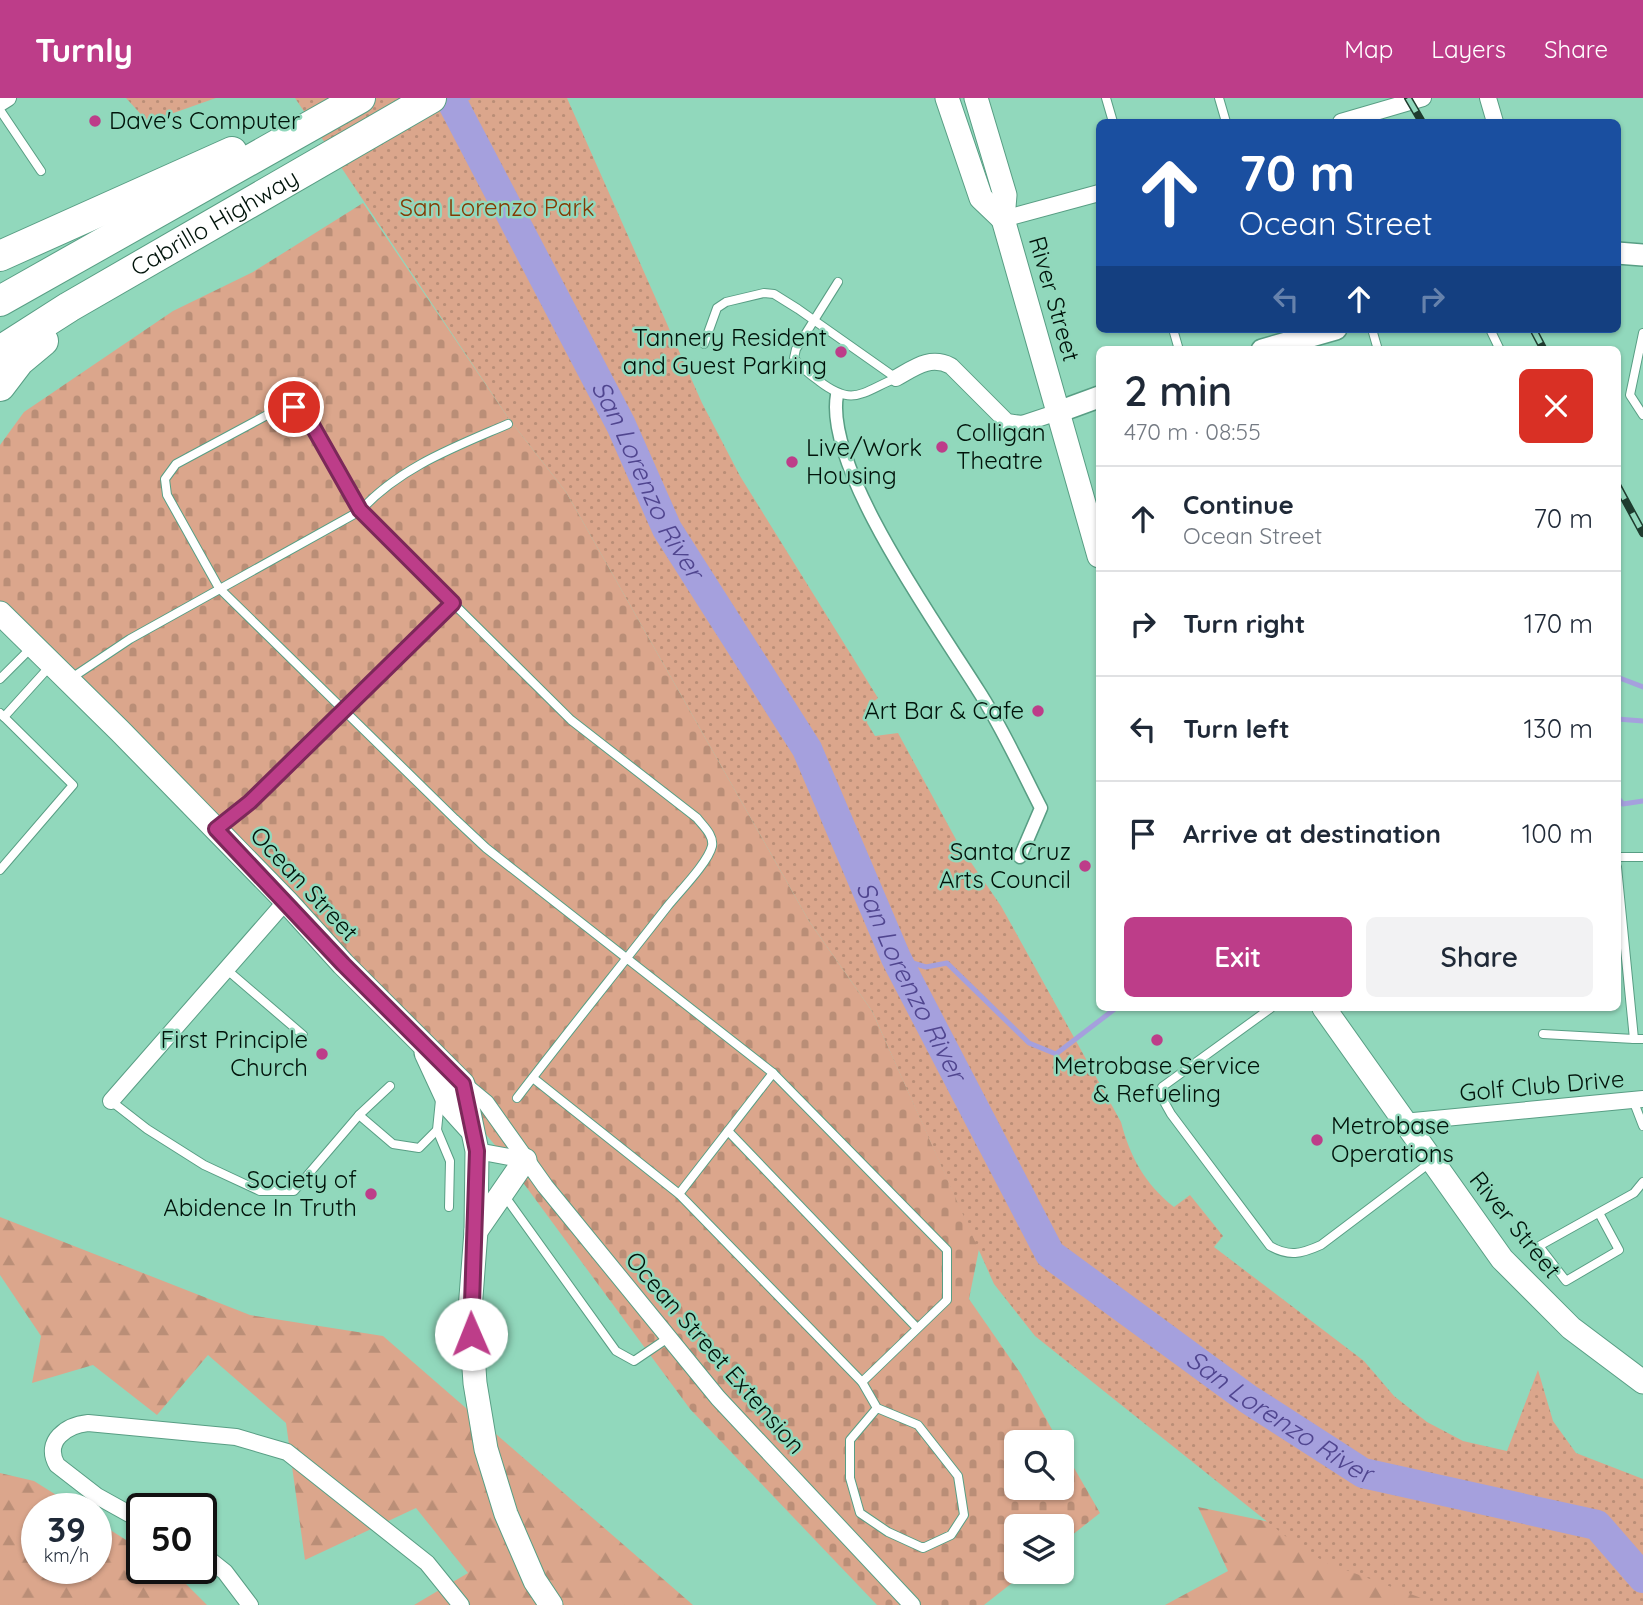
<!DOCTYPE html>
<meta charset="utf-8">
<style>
:root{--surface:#fff;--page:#f2f2f3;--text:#1f2937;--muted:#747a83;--line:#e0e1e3;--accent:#bd3d89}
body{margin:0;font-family:Quicksand,sans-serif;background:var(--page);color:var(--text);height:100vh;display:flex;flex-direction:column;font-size:26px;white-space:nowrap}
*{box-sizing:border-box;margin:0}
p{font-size:23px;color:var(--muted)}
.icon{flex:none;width:38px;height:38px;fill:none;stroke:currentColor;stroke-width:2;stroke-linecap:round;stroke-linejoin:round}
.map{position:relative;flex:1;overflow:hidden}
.details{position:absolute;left:1096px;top:248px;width:525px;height:665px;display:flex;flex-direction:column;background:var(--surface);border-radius:10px;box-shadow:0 2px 5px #0004}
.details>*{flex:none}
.guide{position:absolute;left:1096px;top:21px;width:525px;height:214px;border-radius:10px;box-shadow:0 2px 5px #0004;background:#1a4fa0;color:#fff;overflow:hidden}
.fabs{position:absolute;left:1004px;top:1332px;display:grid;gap:14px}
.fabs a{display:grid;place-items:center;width:70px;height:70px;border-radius:10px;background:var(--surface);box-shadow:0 2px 5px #0004;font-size:35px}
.speed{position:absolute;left:21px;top:1395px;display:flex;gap:14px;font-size:35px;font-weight:700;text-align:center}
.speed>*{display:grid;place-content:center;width:91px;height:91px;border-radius:50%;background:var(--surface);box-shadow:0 2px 5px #0004;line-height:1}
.speed small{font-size:18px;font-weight:400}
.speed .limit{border:4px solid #111;border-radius:10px;background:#fff;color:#111}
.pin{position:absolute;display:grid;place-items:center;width:60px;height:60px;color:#fff;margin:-30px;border:4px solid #fff;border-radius:50%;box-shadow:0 2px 7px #0007}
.me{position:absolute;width:77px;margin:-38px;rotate:359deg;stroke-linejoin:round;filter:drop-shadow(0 0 5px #0008)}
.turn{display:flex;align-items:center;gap:24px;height:147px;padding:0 28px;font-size:32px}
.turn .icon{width:91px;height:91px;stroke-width:2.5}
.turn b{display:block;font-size:49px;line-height:60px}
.lanes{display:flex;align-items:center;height:66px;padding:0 28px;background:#0003;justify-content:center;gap:35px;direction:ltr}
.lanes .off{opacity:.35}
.round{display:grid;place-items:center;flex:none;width:74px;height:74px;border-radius:10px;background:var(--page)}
.overview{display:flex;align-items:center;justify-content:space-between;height:119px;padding:0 28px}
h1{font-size:42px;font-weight:600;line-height:52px}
.cta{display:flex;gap:14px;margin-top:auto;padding:14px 28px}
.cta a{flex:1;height:80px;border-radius:10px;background:var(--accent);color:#fff;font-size:28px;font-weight:600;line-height:80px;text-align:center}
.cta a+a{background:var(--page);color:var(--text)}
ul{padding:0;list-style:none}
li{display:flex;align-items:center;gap:21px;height:105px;padding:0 28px;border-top:2px solid var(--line)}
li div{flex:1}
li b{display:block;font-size:26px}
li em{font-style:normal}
header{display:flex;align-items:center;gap:42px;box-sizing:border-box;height:98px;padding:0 35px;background:var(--accent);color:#fff}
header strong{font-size:33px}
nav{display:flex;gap:38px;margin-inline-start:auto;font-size:24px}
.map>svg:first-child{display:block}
.forest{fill:url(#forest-firs)}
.cemetery{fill:url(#cemetery-stones)}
.park{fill:url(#park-dots)}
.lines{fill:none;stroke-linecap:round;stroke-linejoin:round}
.stream{stroke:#a5a0dd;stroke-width:5}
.river{stroke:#a5a0dd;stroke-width:30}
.service-casing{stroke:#589e84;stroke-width:10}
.pedestrian-casing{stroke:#589e84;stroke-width:15}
.minor-casing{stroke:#589e84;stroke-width:18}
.tertiary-casing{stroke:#589e84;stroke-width:24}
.secondary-casing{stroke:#589e84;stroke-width:25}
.motorway-casing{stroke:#589e84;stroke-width:32}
.service{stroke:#fff;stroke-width:8}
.pedestrian{stroke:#fff;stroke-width:12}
.minor{stroke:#fff;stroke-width:16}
.tertiary{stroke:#fff;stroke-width:21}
.secondary{stroke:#fff;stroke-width:23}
.motorway{stroke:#fff;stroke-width:30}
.rail-casing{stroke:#1e3c2f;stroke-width:8}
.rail{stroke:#91d8bc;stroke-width:5;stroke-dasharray:16;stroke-linecap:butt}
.route-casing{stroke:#7b2859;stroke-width:18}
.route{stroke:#bd3d89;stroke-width:12}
.poi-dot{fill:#bd3d89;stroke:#91d8bc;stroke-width:2.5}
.labels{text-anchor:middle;stroke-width:5;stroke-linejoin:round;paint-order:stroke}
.poi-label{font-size:24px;fill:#00130a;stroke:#91d8bc;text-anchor:end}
.park-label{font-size:24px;fill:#843802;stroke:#91d8bc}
.street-label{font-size:24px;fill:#00130a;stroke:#91d8bc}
.water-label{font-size:26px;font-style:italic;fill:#50458f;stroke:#91d8bc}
</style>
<header>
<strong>Turnly</strong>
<nav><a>Map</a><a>Layers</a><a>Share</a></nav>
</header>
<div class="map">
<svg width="1643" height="1507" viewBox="0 0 1643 1507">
<defs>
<pattern id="forest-firs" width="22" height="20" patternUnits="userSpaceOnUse" patternTransform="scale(1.75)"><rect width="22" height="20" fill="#dba68c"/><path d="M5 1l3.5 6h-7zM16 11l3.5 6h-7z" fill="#ba8e77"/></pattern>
<pattern id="cemetery-stones" width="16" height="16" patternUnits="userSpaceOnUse" patternTransform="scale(1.75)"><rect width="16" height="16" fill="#dba68c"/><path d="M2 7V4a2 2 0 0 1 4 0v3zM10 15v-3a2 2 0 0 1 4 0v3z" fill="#ba8e77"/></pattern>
<pattern id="park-dots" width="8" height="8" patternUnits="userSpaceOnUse" patternTransform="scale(1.75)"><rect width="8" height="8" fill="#dba68c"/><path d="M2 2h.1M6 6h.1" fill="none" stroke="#ba8e77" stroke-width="1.8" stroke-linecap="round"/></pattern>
</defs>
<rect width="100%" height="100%" fill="#91d8bc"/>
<!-- forest -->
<g class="forest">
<path d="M0 1119 250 1217 383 1238 693 1507H414L468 1475 416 1410 305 1462 286 1325 208 1257 157 1317 93 1267 32 1285 41 1238 0 1177Z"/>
<path d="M0 1375 34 1383 77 1410H37V1470H96V1423L142 1452V1470H170L207 1507H0Z"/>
<path d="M1198 1409 1515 1475 1491 1507H1165L1228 1473Z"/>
</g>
<!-- cemetery -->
<path class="cemetery" d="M363 105 509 321 566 394 809 823 872 913 979 1151 969 1201 1021 1276 1059 1344H1017V1390H1062V1349L1100 1415 1062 1445V1428H1017V1474H1026L984 1507H877L690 1311 499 1052 377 906 0 513V347L24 314 173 213 253 174Z"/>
<!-- park -->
<g class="park">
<path d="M126 0H216L148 24Z"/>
<path d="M295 0H567L702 305 740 378 878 600 870 607 867 625 875 638 898 635 959 747 1001 808 1121 1024C1130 1059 1145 1086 1174 1109L1190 1097 1223 1138 1214 1149 1364 1263 1394 1298 1427 1324 1463 1343 1507 1353 1538 1272 1553 1323 1576 1355 1643 1381V1507H1440L1327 1465 1299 1449 1035 1238 994 1186 872 913 809 823 566 394 509 321Z"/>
</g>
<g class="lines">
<!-- stream -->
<g class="stream">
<path d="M453 5 468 0"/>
<path d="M1617 579 1643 589"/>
<path d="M1617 621 1643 623"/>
<path d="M1617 699 1623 706 1643 703"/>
<path d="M896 860 926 869 947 865 1029 945 1056 956 1116 910"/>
</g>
<!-- river -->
<path class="river" id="s1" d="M450 0 621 327 667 431 807 651 896 860 1050 1156 1248 1301 1363 1375 1597 1427 1643 1480"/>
<!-- service casing -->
<g class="service-casing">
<g id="service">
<path d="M1106 0 1113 24"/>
<path d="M1219 0 1226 24"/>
<path d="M0 12 41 73"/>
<path d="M838 184 796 251 794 260C801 270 809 276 819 283 853 309 861 295 896 280"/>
<path d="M1173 231 1179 252"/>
<path d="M1372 231 1378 252"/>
<path d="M1490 231 1500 252"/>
<path d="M1643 235 1630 297 1643 317"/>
<path d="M704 246 717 210 726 204 764 195 774 196 798 211 896 280"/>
<path d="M0 581 32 549"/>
<path d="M70 581 130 541 360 413C400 369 455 349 508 326"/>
<path d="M0 615 73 687 0 772"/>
<path d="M4 619 51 567"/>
<path d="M218 729 250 704 453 505"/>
<path d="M1617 759H1643"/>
<path d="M1617 769 1634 941H1643"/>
<path d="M226 871 303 937"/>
<path d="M1271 910 1162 989V1000L1171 1016 1270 1148C1289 1159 1301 1156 1321 1147L1431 1064"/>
<path d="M1543 936 1634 941"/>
<path d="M533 980 679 1096 862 1284 877 1310 918 1327 958 1378 964 1417 951 1437 923 1450 888 1434 860 1415 850 1380V1342L877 1310"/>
<path d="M517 1000C566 936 617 873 667 809 678 795 708 765 712 748 714 737 703 728 697 720L571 622 360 413 308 320 294 309H282L176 366 165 381 167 397 219 490 455 721 486 750 773 975 947 1152V1202L862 1284"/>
<path d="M440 1002 437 1032 450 1063 449 1109"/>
<path d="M1633 1002 1643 1028"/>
<path d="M111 1003 147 1031 204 1067 260 1093H294L359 1017 390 988"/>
<path d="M359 1017 393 1046 419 1050 437 1032"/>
<path d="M728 1033 917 1230"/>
<path d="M679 1096 773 975"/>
<path d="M504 1097 616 1253 634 1263 668 1240"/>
<path d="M1599 1115 1619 1152 1566 1183 1539 1148 1634 1095 1643 1084"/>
</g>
</g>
<!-- pedestrian casing -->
<g class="pedestrian-casing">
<path id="pedestrian" d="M837 297C824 370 938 528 978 592 1002 629 1021 671 1041 710L1020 759"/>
</g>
<!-- minor casing -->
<g class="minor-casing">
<g id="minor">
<path d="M1488 0 1495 24"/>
<path d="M0 5 8 0"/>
<path d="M1341 24 1423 0"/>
<path d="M1003 121 1099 95"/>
<path d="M896 280C914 270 930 257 951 268L1007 324 1022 326 1058 314"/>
<path d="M463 986 486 1005 545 1088 718 1300 912 1507"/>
<path d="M111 1003 286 803"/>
<path d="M1403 1024 1643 1001"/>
<path d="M477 1053 525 1062"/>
<path d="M142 1423 97 1398 57 1367C43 1343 67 1327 88 1325L236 1339 287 1354 427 1465 461 1507"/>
<path d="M201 1455 225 1474 250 1507"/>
</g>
</g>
<!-- tertiary casing -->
<g class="tertiary-casing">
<g id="tertiary">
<path d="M1617 155 1643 157"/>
<path d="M1262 252 1336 231"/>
<path d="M1058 314 1099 299"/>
</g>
</g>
<!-- secondary casing -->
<g class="secondary-casing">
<g id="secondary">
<path d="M947 0 981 100 1003 121"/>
<path d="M976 0 1005 97 1003 121 1099 458"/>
<path d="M0 515 120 633 286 803 343 866 463 986 477 1053 476 1133 470 1212 475 1285 486 1351 506 1416 535 1483 551 1507"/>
<path d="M1324 910 1502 1161 1571 1230 1643 1284"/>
<path d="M426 955 451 1009 470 1030"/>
<path d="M476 1133 525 1062"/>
</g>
</g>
<!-- motorway casing -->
<g class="motorway-casing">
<g id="motorway">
<path d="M0 158 232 54"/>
<path d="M0 203 360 0"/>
<path id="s2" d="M0 253 69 209 431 0"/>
<path d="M0 288 19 263 43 243"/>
</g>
</g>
<!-- service -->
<use href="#service" class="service"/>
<!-- pedestrian -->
<use href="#pedestrian" class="pedestrian"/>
<!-- minor -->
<use href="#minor" class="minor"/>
<!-- tertiary -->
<use href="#tertiary" class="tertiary"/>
<!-- secondary -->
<use href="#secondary" class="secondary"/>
<!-- motorway -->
<use href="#motorway" class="motorway"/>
<!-- rail casing -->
<g class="rail-casing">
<g id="rail">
<path d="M1408 0 1422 24"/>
<path d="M1533 231 1544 252"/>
<path d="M1617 387 1643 435"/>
</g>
</g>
<!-- rail -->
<use href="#rail" class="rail"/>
</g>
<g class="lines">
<!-- route casing -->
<g class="route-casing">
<path id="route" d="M294 309 308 320 360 412 453 505 250 704 216 731 343 866 463 986 477 1053 471 1236"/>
</g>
<!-- route -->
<use href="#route" class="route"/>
</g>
<!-- markers -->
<g class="poi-dot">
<circle cx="95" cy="23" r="7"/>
<circle cx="841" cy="254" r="7"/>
<circle cx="942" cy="349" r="7"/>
<circle cx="792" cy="364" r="7"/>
<circle cx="1038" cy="613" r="7"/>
<circle cx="1085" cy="768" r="7"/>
<circle cx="1157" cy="942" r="7"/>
<circle cx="322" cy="956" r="7"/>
<circle cx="1317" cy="1042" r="7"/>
<circle cx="371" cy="1096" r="7"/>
</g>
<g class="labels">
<!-- poi labels -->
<g class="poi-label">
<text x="109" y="31" text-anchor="start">Dave's Computer</text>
<text x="827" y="248">Tannery Resident<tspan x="827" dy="28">and Guest Parking</tspan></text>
<text x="956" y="343" text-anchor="start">Colligan<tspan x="956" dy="28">Theatre</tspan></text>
<text x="806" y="358" text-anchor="start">Live/Work<tspan x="806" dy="28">Housing</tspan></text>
<text x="1024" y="621">Art Bar &amp; Cafe</text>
<text x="1071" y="762">Santa Cruz<tspan x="1071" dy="28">Arts Council</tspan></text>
<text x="308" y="950">First Principle<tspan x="308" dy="28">Church</tspan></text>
<text x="1157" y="976" text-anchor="middle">Metrobase Service<tspan x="1157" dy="28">&amp; Refueling</tspan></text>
<text x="1331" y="1036" text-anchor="start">Metrobase<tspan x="1331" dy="28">Operations</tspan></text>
<text x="357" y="1090">Society of<tspan x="357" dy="28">Abidence In Truth</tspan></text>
</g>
<!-- park labels -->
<g class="park-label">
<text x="497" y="118">San Lorenzo Park</text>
</g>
<!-- street labels -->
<g class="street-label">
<text dy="8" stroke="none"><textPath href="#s2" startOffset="250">Cabrillo Highway</textPath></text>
<text transform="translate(1054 201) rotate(74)" y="8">River Street</text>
<text transform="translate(304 786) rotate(47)" y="8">Ocean Street</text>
<text transform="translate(1542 988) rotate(-5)" y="8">Golf Club Drive</text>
<text transform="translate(1515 1127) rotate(51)" y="8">River Street</text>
<text transform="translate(715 1255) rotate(49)" y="8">Ocean Street Extension</text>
</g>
<!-- water labels -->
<g class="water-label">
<text dy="9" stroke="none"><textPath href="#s1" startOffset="430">San Lorenzo River</textPath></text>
<text dy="9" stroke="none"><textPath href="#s1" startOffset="998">San Lorenzo River</textPath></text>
<text dy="9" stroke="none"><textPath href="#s1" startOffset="1586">San Lorenzo River</textPath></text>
</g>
</g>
</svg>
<div class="fabs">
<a><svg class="icon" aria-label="search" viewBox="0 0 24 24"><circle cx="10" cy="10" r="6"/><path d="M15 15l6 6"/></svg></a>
<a><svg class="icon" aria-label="layers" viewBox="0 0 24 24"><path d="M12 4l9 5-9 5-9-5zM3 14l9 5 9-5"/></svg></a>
</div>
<div class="speed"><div>39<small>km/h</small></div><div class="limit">50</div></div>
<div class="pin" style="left:294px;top:309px;background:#d93025"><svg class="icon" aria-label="arrive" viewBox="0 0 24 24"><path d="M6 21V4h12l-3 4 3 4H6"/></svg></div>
<svg class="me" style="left:471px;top:1236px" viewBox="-20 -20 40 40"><circle r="19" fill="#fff"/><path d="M0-13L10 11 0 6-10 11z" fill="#bd3d89"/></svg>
<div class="guide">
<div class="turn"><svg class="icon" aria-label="ahead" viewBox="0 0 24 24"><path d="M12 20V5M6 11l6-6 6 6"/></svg><div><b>70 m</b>Ocean Street</div></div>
<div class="lanes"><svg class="icon off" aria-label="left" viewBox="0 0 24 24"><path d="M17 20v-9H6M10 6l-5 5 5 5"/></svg><svg class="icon" aria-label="ahead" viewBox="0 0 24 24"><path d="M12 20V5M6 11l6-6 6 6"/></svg><svg class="icon off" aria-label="right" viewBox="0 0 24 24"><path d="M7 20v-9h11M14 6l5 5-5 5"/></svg></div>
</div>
<section class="details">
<div class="overview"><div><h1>2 min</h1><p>470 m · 08:55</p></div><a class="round" style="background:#d93025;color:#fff"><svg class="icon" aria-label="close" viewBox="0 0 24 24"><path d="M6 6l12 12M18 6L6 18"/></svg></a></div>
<ul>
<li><svg class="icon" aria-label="ahead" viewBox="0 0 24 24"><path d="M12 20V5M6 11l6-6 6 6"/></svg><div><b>Continue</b><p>Ocean Street</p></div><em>70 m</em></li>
<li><svg class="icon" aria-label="right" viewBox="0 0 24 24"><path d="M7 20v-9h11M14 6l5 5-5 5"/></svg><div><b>Turn right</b></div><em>170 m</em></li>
<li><svg class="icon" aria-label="left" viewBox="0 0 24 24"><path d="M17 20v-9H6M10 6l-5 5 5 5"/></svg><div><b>Turn left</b></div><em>130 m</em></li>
<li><svg class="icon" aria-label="arrive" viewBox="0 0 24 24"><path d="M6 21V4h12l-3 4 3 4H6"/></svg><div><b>Arrive at destination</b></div><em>100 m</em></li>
</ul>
<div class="cta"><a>Exit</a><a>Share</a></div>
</section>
</div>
